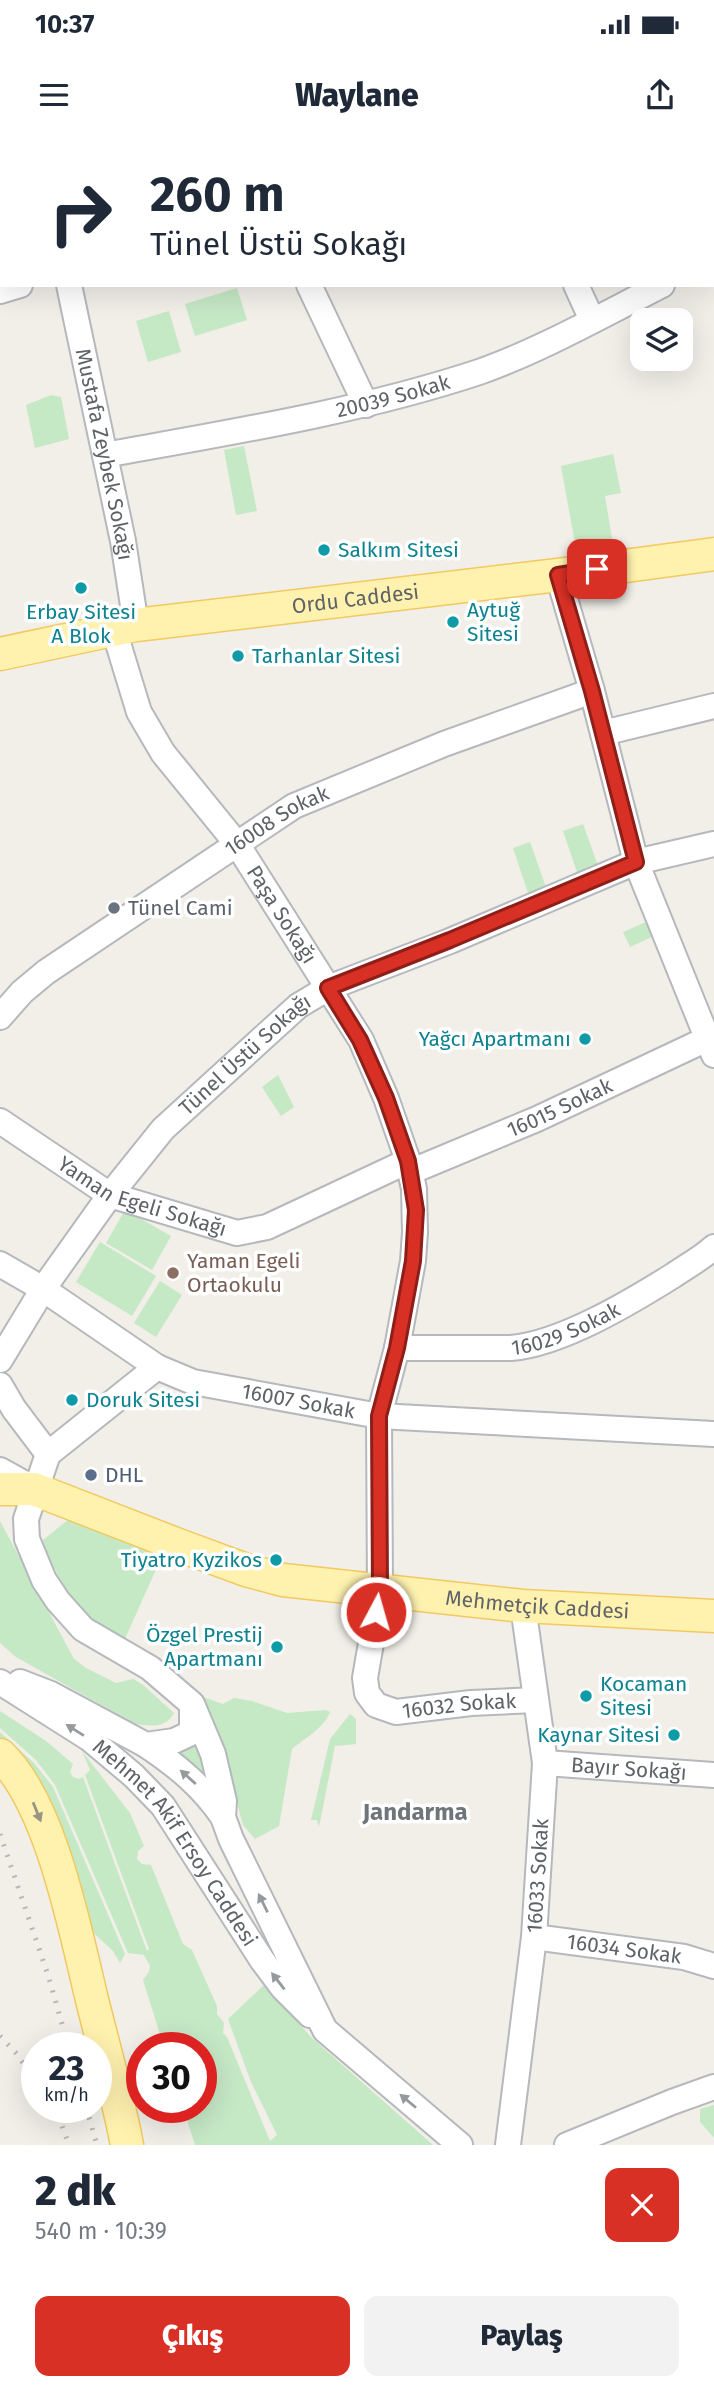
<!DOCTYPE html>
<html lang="tr">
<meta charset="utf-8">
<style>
:root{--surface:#fff;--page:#f2f2f3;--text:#1f2937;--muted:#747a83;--accent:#d93025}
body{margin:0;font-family:"Fira Sans",sans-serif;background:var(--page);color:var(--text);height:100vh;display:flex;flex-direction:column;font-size:26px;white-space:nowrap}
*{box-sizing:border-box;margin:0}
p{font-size:23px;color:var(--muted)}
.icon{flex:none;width:38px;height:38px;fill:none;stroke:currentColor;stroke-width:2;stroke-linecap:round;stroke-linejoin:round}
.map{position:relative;height:2005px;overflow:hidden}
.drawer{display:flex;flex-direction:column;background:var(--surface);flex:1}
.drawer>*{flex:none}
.banner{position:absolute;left:0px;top:0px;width:714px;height:147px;box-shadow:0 7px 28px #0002;background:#fff;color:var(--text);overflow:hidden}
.fabs{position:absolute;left:630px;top:168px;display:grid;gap:14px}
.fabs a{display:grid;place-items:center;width:63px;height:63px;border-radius:14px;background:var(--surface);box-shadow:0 7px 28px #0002;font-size:35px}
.speed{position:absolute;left:21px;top:1892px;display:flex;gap:14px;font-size:35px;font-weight:700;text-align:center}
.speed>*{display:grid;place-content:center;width:91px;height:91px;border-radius:50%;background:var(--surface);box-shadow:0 7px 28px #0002;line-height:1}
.speed small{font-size:18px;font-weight:400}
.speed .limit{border:10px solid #d22;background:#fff;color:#111}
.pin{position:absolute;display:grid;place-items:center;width:60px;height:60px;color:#fff;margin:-30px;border-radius:14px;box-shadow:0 4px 10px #0006}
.me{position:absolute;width:77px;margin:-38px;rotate:6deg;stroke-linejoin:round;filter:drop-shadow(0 0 5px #0008)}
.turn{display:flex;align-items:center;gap:24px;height:147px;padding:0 35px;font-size:32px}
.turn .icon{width:91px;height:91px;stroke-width:2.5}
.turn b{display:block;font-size:49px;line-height:60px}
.round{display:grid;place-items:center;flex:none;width:74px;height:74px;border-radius:14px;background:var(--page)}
.summary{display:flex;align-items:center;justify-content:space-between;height:119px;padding:0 35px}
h1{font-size:42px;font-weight:800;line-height:52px}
.action{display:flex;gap:14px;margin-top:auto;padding:14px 35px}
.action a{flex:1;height:80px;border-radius:14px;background:var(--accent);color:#fff;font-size:28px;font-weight:800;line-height:80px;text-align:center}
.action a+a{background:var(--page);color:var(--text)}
.status{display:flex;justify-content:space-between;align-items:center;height:49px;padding:0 35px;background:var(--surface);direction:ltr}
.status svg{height:19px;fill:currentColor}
header{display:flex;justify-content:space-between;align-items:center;height:91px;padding:0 35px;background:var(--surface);font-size:32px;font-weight:800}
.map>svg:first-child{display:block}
.green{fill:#c5e8c5}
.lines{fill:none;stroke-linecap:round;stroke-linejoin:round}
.minor-casing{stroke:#b5b8bc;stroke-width:28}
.major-casing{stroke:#f2c960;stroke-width:35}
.minor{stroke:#fff;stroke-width:24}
.major{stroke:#fff2af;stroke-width:32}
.rail{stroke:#b6b7b8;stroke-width:5;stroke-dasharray:2 9;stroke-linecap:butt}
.oneway{fill:#979a9d}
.oneway2{fill:#979581}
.route-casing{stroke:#8d1f18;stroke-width:18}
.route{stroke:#d93025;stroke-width:12}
.culture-dot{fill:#0f9aa8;stroke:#fff;stroke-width:2.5}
.worship-dot{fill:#6b7280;stroke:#fff;stroke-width:2.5}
.education-dot{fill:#8d6e63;stroke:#fff;stroke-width:2.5}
.service-dot{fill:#5c6f8a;stroke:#fff;stroke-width:2.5}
.labels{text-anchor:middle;stroke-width:7;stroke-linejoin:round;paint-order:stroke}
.street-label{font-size:21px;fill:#5f6368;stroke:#fff}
.culture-label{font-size:21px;fill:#0d838f;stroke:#fff;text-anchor:start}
.worship-label{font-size:21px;fill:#5b616d;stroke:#fff;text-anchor:start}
.education-label{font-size:21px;fill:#785e54;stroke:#fff;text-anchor:start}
.service-label{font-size:21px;fill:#4e5e75;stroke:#fff;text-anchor:start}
.quarter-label{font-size:24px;font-weight:bold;fill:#70757a;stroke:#fff}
</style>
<div class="status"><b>10:37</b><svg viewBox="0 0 49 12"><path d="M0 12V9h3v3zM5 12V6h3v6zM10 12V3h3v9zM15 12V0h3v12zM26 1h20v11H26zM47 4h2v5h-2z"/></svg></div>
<header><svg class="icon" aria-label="menu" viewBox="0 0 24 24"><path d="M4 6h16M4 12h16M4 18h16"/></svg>Waylane<svg class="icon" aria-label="share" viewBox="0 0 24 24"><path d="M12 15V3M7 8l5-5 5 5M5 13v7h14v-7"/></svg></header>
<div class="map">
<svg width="714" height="2005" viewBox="0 0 714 2005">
<rect width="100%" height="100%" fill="#f1efe8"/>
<!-- green -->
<g class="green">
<path d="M237 148 247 180 195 196 185 164Z"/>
<path d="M169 171 181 212 148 222 136 181Z"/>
<path d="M51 255 61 257 69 299 35 308 26 265Z"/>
<path d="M244 306 257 371 236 375 224 310Z"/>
<path d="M613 314 621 353 605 356 613 404 576 409 561 326Z"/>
<path d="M583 684 601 734 580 741 563 691Z"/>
<path d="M530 702 548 753 530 759 513 708Z"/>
<path d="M646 782 652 797 630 807 623 792Z"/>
<path d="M278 935 294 967 281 976 262 947Z"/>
<path d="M125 1070 171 1096 152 1130 106 1103Z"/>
<path d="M100 1102 156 1136 132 1176 76 1142Z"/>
<path d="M160 1141 182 1155 156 1197 134 1183Z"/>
<path d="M74 1375 162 1416 124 1501C116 1496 106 1493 100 1487 74 1466 53 1432 43 1400Z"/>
<path d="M0 1381 74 1519 86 1528 116 1543 133 1539 142 1544 174 1573C165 1589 151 1586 135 1584L16 1517 0 1503Z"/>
<path d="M203 1557 223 1564 234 1558 252 1561 287 1573 326 1570 330 1572C325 1587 304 1599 292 1609L279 1686 255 1699 243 1685 219 1597Z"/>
<path d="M0 1571 46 1601 73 1624 70 1632 73 1637 79 1639 83 1637 147 1811 149 1809 85 1635 90 1630 82 1611 130 1673 144 1706 138 1711 137 1719 142 1724 151 1725 183 1804 192 1810 217 1866V1874L224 1883 223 1893 227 1897 270 2001 277 1995 251 1942 228 1879 264 1845 313 1899 433 2005H195L183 1967H201V1908L164 1907 143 1840 149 1832 150 1826 144 1815 128 1813 55 1645 36 1620 0 1588Z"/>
<path d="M350 1574 356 1579V1604L335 1606 319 1687 317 1680H311L330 1599Z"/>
<path d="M0 1592 34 1623 53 1647 125 1814 120 1823 113 1811 84 1784 0 1611Z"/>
<path d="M197 1596 210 1644 171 1613Z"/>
<path d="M714 1965V1998L700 1982V1969Z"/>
</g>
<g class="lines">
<!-- minor casing -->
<g class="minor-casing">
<g id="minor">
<path d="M25 0V2"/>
<path d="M240 0 241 2"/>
<path d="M509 0 510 2"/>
<path d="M677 0 678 2"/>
<path d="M128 2 132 0"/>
<path d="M712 50 714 53"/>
<path d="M712 120 714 119"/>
<path id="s1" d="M69 145 123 401 136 485"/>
<path d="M309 145 366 265"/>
<path d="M576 145 592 180"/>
<path d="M0 151 20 145"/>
<path id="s2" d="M105 315C231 292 358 272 479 232 539 211 605 174 662 145"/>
<path d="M558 435 592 551 636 722 714 915"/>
<path id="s3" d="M114 490 139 572 163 613 237 704 361 900 386 958 408 1021 414 1049 415 1092 413 1121 397 1208 379 1276 380 1451 365 1538 367 1553 376 1565 396 1572 471 1563 536 1560"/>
<path d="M603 593 714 566"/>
<path id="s4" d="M0 877 22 852 46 832 294 666 444 604 592 551"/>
<path id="s5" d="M0 981 110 1055 237 1093 267 1087 408 1021"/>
<path id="s6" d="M410 1032 537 979 707 899"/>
<path id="s7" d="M0 1124 43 1149 157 1227 193 1242 379 1276 714 1294"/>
<path id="s8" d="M397 1208H511C561 1204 631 1162 674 1135 687 1126 702 1118 714 1107"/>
<path id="s9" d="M0 1220 43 1149 110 1055 163 989 298 866 328 848 450 801 636 722 714 704"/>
<path d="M157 1227 48 1314 26 1379 27 1399 44 1440 58 1461 83 1489 150 1528 192 1564 213 1614 224 1661 223 1677 231 1699 325 1890 460 2005"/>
<path d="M0 1245 14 1269 48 1314"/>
<path d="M0 1330 34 1349"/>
<path id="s10" d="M0 1542 90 1599 134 1636 163 1666 262 1820 283 1848 310 1875"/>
<path d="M20 1542 51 1554 146 1605 174 1601 189 1594 192 1587V1565"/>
<path d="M146 1605C176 1625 202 1646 223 1677"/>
<path id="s11" d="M545 1623 714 1635"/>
<path id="s12" d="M534 1797 684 1817 714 1826"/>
<path id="s13" d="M508 2005 534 1797 545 1623 523 1466"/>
<path d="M567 2005 672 1962 714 1947"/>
</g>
</g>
<!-- major casing -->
<g class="major-casing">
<g id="major">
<path id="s14" d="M0 514 136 485 558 435 714 414"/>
<path id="s15" d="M0 1349H34L181 1406 246 1430 283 1440 523 1466 714 1476"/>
<path d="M0 1615C52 1664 76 1795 93 1864 105 1911 118 1958 127 2005"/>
</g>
</g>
<!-- minor -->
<use href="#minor" class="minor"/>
<!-- major -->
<use href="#major" class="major"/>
<!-- rail -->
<g class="rail">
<path d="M0 1694 48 1835 69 1908"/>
<path d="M0 1896 17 1914 37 1944"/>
<path d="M52 1967 58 1975 69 2005"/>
<path d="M86 1967 97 2005"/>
</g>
</g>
<!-- one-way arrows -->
<defs><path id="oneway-solid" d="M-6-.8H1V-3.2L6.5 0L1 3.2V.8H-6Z" transform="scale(1.75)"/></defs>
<g class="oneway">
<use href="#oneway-solid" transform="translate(75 1590) rotate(-148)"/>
<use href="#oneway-solid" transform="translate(188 1637) rotate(-138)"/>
<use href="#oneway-solid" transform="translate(263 1763) rotate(-116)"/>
<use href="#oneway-solid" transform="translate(278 1841) rotate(-128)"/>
<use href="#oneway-solid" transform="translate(408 1961) rotate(-140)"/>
</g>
<use class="oneway2" href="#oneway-solid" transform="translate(37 1672) rotate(68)"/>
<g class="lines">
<!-- route casing -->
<g class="route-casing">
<path id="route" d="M376 1472 380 1451 379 1276 397 1208 413 1121 416 1070 408 1021 386 958 360 900 328 848 450 800 636 722 592 551 558 435 597 429"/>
</g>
<!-- route -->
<use href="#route" class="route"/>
</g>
<!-- markers -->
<g class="culture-dot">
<circle cx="324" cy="410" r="7"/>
<circle cx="81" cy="448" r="7"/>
<circle cx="453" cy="482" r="7"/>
<circle cx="238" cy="516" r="7"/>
<circle cx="585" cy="899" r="7"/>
<circle cx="72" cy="1260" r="7"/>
<circle cx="276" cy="1420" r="7"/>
<circle cx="277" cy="1507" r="7"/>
<circle cx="586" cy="1556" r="7"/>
<circle cx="674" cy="1595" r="7"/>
</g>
<circle class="worship-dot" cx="114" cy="768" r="7"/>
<circle class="education-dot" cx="173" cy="1133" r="7"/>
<circle class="service-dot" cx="91" cy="1335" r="7"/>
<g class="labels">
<!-- street labels -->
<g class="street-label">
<text dy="7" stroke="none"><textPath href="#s2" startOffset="294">20039 Sokak</textPath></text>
<text dy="7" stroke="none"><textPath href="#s1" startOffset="173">Mustafa Zeybek Sokağı</textPath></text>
<text dy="7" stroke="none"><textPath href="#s14" startOffset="360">Ordu Caddesi</textPath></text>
<text dy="7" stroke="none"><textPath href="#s4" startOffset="341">16008 Sokak</textPath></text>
<text dy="7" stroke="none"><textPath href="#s3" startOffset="334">Paşa Sokağı</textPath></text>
<text dy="7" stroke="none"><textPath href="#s9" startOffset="394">Tünel Üstü Sokağı</textPath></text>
<text dy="7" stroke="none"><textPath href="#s6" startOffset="163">16015 Sokak</textPath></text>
<text dy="7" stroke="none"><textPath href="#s5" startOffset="163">Yaman Egeli Sokağı</textPath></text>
<text dy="7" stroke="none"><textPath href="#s8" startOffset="172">16029 Sokak</textPath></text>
<text dy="7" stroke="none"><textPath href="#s7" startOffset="334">16007 Sokak</textPath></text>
<text dy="7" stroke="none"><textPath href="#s15" startOffset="555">Mehmetçik Caddesi</textPath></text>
<text dy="7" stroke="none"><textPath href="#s3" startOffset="1250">16032 Sokak</textPath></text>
<text dy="7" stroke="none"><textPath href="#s11" startOffset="84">Bayır Sokağı</textPath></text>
<text dy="7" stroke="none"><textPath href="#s10" startOffset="242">Mehmet Akif Ersoy Caddesi</textPath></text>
<text dy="7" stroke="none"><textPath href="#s13" startOffset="271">16033 Sokak</textPath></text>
<text dy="7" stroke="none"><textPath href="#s12" startOffset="91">16034 Sokak</textPath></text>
</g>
<!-- culture labels -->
<g class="culture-label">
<text x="338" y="417">Salkım Sitesi</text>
<text x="467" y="477">Aytuğ<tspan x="467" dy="24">Sitesi</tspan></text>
<text x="81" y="479" text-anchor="middle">Erbay Sitesi<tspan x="81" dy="24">A Blok</tspan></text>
<text x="252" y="523">Tarhanlar Sitesi</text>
<text x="571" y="906" text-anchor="end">Yağcı Apartmanı</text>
<text x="86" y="1267">Doruk Sitesi</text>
<text x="262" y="1427" text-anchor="end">Tiyatro Kyzikos</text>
<text x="263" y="1502" text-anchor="end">Özgel Prestij<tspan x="263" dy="24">Apartmanı</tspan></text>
<text x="600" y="1551">Kocaman<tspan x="600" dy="24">Sitesi</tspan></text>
<text x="660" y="1602" text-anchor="end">Kaynar Sitesi</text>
</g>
<!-- worship labels -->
<g class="worship-label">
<text x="128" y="775">Tünel Cami</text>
</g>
<!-- education labels -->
<g class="education-label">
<text x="187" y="1128">Yaman Egeli<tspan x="187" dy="24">Ortaokulu</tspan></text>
</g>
<!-- service labels -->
<g class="service-label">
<text x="105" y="1342">DHL</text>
</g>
<!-- quarter labels -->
<g class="quarter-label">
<text x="415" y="1680">Jandarma</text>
</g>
</g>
</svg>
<div class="fabs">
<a><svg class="icon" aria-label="layers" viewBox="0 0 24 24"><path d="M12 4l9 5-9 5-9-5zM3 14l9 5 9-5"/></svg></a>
</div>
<div class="speed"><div>23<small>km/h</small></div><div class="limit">30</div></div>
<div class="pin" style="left:597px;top:429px;background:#d93025"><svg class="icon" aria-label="arrive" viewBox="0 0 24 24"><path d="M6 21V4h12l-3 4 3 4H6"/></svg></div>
<svg class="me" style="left:376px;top:1472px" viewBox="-20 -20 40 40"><circle r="17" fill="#d93025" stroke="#fff" stroke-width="3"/><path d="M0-11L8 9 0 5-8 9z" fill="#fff"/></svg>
<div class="banner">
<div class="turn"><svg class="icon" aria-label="right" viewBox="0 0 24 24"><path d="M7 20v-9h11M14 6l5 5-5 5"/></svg><div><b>260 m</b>Tünel Üstü Sokağı</div></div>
</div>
</div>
<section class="drawer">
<div class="summary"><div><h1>2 dk</h1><p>540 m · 10:39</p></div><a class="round" style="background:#d93025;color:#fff"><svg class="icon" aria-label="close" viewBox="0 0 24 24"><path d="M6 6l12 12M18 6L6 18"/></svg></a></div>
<div class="action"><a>Çıkış</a><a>Paylaş</a></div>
</section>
